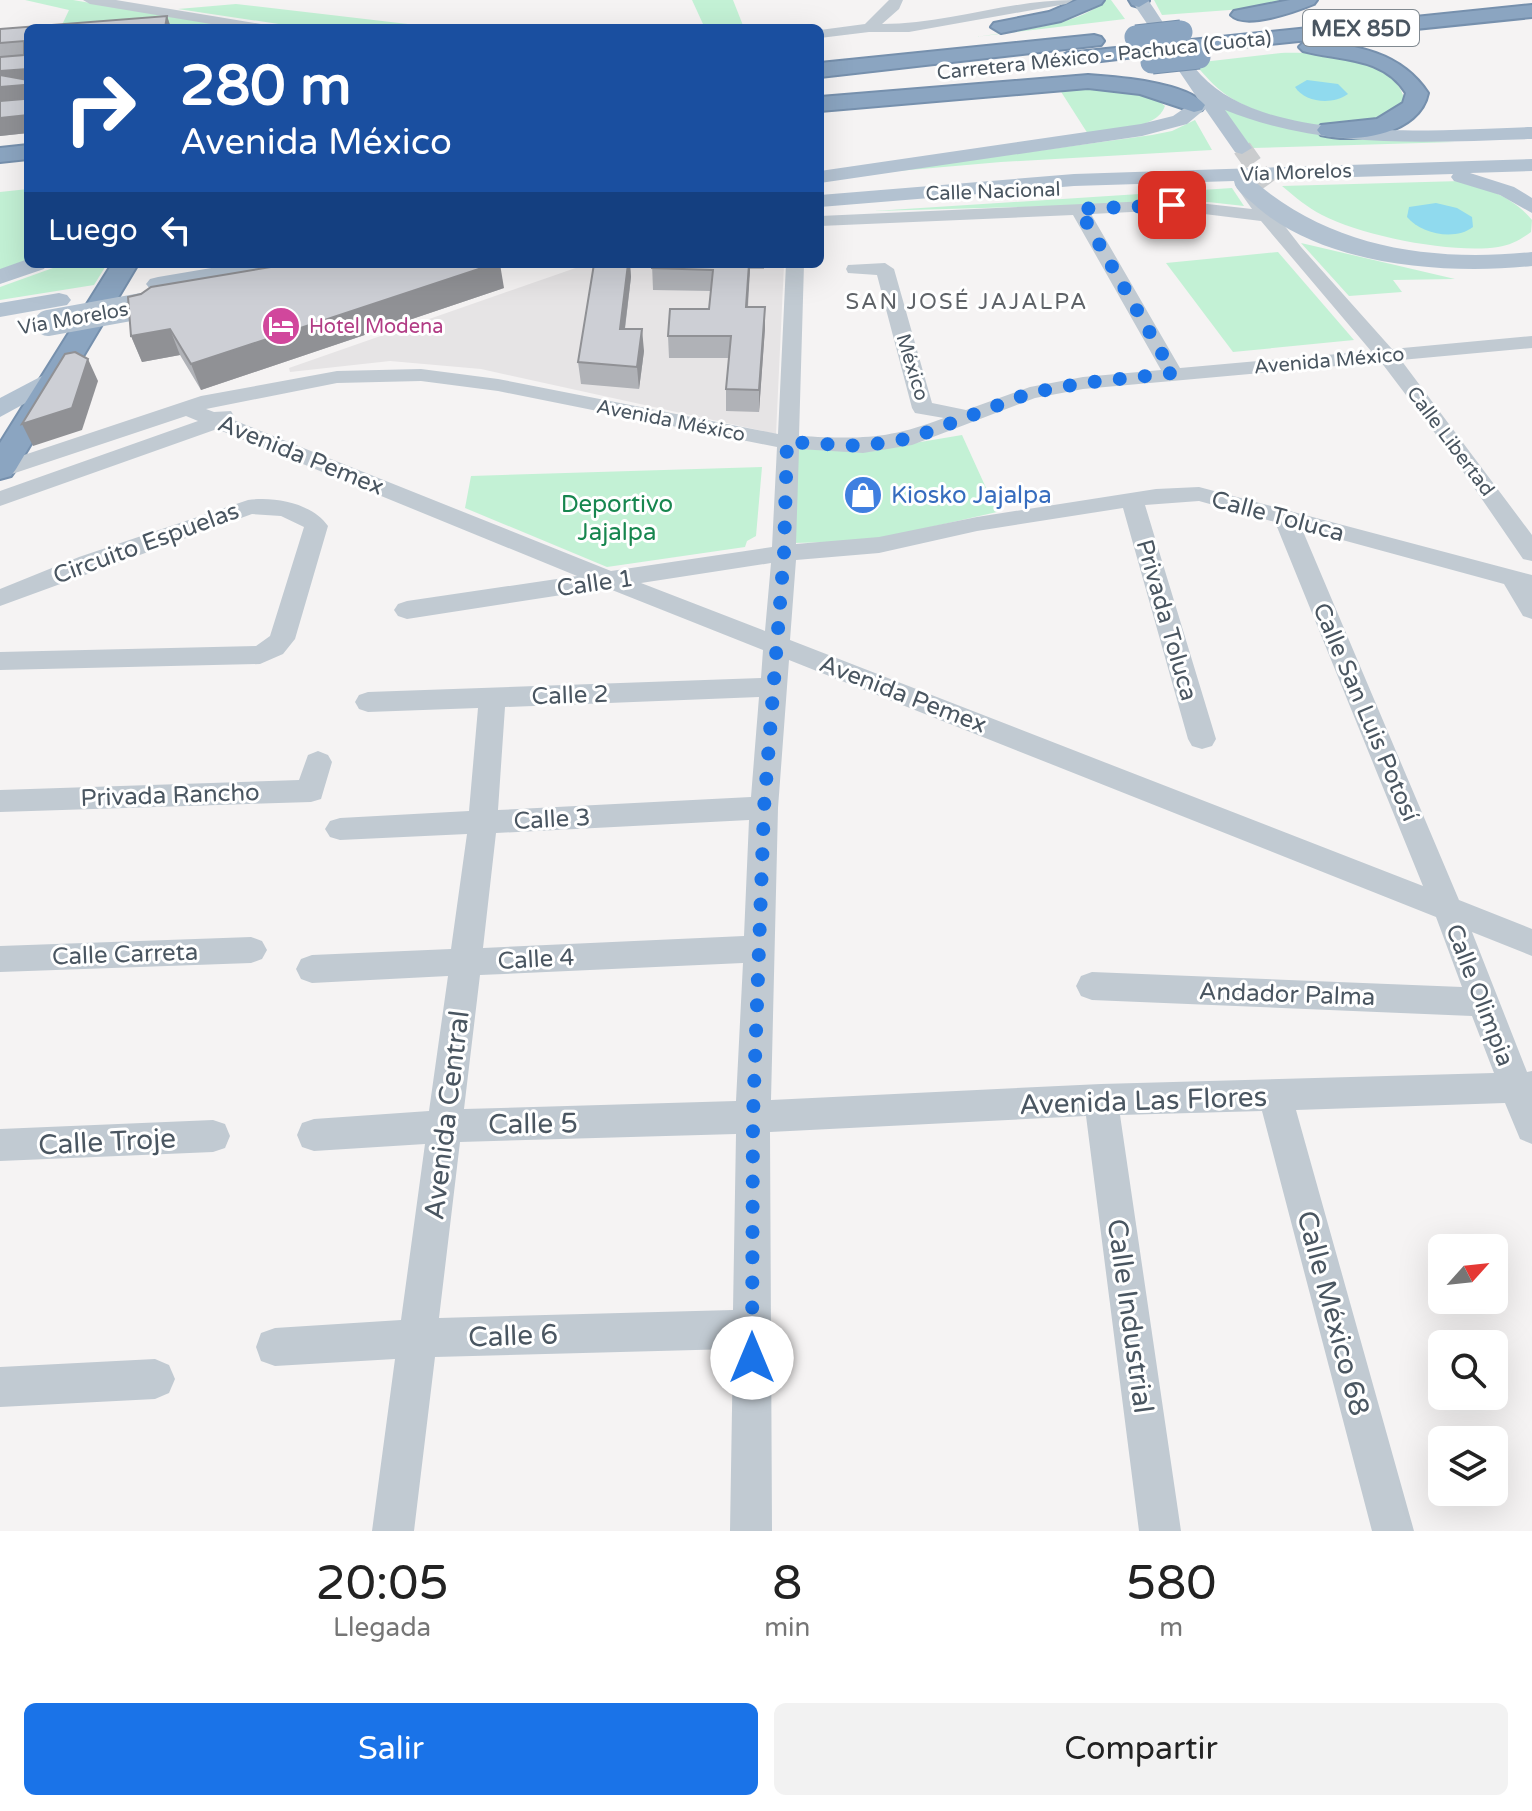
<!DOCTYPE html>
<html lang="es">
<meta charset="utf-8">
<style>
:root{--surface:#fff;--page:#f2f2f2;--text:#222;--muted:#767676;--accent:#1a73e8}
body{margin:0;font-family:"Varela Round",sans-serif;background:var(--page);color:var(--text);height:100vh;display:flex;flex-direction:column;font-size:30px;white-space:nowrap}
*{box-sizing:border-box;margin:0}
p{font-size:26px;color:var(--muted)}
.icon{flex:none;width:44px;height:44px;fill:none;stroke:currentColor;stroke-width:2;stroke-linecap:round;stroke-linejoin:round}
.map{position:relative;height:1531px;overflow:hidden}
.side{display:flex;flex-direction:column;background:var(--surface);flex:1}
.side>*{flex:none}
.hud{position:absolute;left:24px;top:24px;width:800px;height:244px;border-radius:12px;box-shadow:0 8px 32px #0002;background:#1a4fa0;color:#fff;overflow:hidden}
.needle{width:52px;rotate:63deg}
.buttons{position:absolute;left:1428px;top:1234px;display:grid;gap:16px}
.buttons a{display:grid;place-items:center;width:80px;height:80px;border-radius:12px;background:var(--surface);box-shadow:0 8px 32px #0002;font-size:40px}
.pin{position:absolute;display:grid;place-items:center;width:68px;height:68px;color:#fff;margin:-34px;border-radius:16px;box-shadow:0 4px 12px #0006}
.me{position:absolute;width:88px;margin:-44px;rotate:0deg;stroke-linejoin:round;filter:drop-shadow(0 0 6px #0008)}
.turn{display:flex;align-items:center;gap:28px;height:168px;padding:0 24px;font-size:36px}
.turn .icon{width:104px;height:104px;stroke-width:2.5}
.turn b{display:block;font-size:56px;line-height:68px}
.then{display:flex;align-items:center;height:76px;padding:0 24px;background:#0003;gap:16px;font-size:30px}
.eta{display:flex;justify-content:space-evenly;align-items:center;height:136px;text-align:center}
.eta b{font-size:48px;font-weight:600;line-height:56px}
.button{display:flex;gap:16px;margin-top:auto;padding:16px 24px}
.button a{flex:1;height:92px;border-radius:12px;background:var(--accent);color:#fff;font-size:32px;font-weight:600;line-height:92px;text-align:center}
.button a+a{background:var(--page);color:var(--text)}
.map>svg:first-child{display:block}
.education{fill:#e6e4e5}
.green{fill:#c3f1d5}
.water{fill:#90daee}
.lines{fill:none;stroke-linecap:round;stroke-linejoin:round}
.major-tunnel{stroke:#caccce;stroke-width:19;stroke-dasharray:19 10;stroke-linecap:butt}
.highway-casing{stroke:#7690ad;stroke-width:4}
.minor{fill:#c1cad2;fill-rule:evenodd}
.major{fill:#b3c2d1;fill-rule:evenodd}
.highway{fill:#8ba5c1;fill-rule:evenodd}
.highway-bridge-casing{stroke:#7690ad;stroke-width:25;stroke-linecap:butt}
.major-bridge{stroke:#b3c2d1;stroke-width:26}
.highway-bridge{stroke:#8ba5c1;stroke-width:23}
.wall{fill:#b0b2b7}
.shaded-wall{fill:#909195}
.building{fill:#cdcfd5;stroke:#909195;stroke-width:2}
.route{stroke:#1a73e8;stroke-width:14;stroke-dasharray:0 25.2}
.labels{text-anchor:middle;stroke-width:6;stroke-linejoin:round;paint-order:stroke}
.far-street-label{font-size:20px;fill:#4a5661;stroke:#fff}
.far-hotel-label{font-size:20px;fill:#b23c85;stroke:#fff;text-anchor:start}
.shield{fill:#fff;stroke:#808990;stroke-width:2}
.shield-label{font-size:22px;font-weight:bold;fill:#4a5661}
.far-neighbourhood-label{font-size:22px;letter-spacing:2px;fill:#5f6368;stroke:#fff}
.street-label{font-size:24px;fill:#4a5661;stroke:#fff}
.shop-label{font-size:24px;fill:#366cbe;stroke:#fff;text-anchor:start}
.park-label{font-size:24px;fill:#17864f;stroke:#fff}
.near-street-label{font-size:28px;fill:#4a5661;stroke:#fff}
</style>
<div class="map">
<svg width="1532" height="1531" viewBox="0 0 1532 1531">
<rect width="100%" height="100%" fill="#f5f3f3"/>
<!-- education -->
<path class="education" d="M587 264H784L776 434 481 369 390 361 290 372 289 368Z"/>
<!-- green -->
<g class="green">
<path d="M25 0H73L238 28H183L158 23 62 25 69 10Z"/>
<path d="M692 0H733L744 28H645L703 24Z"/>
<path d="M1105 0H1111L1125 19 975 37C1009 31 1082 26 1105 0Z"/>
<path d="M1154 0H1292L1270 7 1162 15Z"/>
<path d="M236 4 442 28H305L178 9Z"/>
<path d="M1281 53C1317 52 1393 56 1404 98 1378 148 1274 122 1236 101 1219 92 1206 77 1194 63Z"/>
<path d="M1058 87C1093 87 1137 81 1165 106 1157 130 1110 130 1088 134Z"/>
<path d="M1221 107C1295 140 1375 138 1455 142L1252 148Z"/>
<path d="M1195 120 1212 150 1001 162 875 173 1152 135 1172 131Z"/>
<path d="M1461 181C1489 190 1512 196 1532 220L1531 232C1521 239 1511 245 1498 247 1453 254 1362 236 1322 215 1307 207 1295 197 1282 186Z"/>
<path d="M1232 188 1244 206 1208 202 874 211Z"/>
<path d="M28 189V261L0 270V192Z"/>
<path d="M1301 243 1455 279 1393 280 1402 292 1349 296Z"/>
<path d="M1278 252 1354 340 1233 352 1166 263Z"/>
<path d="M64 264H107L94 285 0 300V287Z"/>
<path d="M962 435 997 512 869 541 793 543 795 448 861 452Z"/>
<path d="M762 467 756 536 747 541 745 547 607 567 465 508 471 476Z"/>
</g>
<!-- water -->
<g class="water">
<path d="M1307 80 1338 84 1348 94C1333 105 1305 103 1295 87Z"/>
<path d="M1436 203 1457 208 1472 217 1473 227C1455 241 1421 234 1407 217L1409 207Z"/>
</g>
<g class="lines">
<!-- major-tunnel -->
<path class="major-tunnel" d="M1242 148 1268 185"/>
<!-- highway casing -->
<g class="highway-casing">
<g id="highway">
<path d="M1077 0H1104L1101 4 1061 21 1001 33 991 27 994 23 1049 12Z"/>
<path d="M1129 0H1149V1L1139 7 1132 5Z"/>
<path d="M1290 0H1317L1314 4C1297 11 1245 30 1231 15L1234 11Z"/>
<path d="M1532 5V17L1191 52 1180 46 1191 40Z"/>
<path d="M1094 35 1101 37 1104 41 1101 45 820 77V63Z"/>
<path d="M1310 41C1356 45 1401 52 1428 93 1420 134 1356 144 1321 135L1317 130 1321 125 1377 119 1403 103 1406 93C1383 56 1339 61 1303 51L1299 47 1303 43Z"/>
<path d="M1145 45 1156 51 1152 55 1067 65 1056 59 1067 53Z"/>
<path d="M1088 75C1116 77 1187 82 1205 105L1202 110 1194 112 1140 94 1088 88 820 111V97Z"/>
<path d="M28 145V159L0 162V148Z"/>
<path d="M112 264H138L16 469 11 476 0 479V443Z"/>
</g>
</g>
<!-- minor -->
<g class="minor">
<path d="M83 0H116L261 24 268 28H235L90 4Z"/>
<path d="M889 0H903L899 9 882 24C947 24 1009 0 1073 0L1066 4 909 32H869L820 38V30L865 24Z"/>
<path d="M1244 180 1250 181 1301 247 1392 349 1532 336V348L1401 360 1532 535V561L1523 559 1453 457 1381 362 1083 389 1035 398 912 445 863 453 799 449 796 544 879 537 977 517 1156 489 1199 487 1532 575V619L1523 616 1504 584 1302 529 1459 900 1532 929V956L1472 932 1527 1072 1532 1071V1144L1520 1139 1505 1103 1296 1110 1414 1531H1372L1262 1111 1120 1115 1181 1531H1139L1086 1116 770 1132 772 1531H730L733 1349 435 1357 414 1531H372L395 1359 275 1366 261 1361 256 1347 261 1333 275 1328 401 1320 425 1144 314 1151 302 1147 297 1135 302 1123 314 1119 429 1111 448 976 312 983 301 979 296 969 301 959 312 955 451 949 467 834 340 840 330 837 325 829 330 821 340 818 469 811 478 708 368 712 359 709 355 702 359 695 368 692 761 678 763 650 607 588 407 619 398 616 394 610 398 604 407 601 577 576 217 429 0 506V491L198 421 186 416 0 478V463L201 396 337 371 421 369 498 379 778 434 786 264H804L799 436C859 439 887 440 944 418L915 413 912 408 877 275 848 273 846 269 848 265 885 263 894 269 932 403 966 410 1030 387 1083 377 1161 370 1073 215 820 226V216L1172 200 1252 209 1235 185ZM1172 210 1261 221 1371 351 1180 368 1091 214ZM421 381 498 391 777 447 772 547 611 571 231 419 234 416 231 411 214 412 206 409 337 383ZM1199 501 1275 522 1423 886 790 640 796 560 879 553 977 531 1123 508 1188 739 1192 746 1202 749 1212 746 1216 739 1145 505ZM771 563 765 631 641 583ZM789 660 1436 917 1462 987 1092 972 1081 976 1076 986 1081 996 1092 1000 1472 1016 1494 1073 1101 1084 771 1100 778 808ZM759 697 751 797 498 810 505 707ZM749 820 744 936 483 948 496 833ZM743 963 736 1101 464 1109 480 975ZM736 1134 733 1310 439 1318 460 1142Z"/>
<path d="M248 500C274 496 312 503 328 526L295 639 283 654 260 664 0 670V652L256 646 270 636 304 527 281 516 252 514 0 606V589L79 557Z"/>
<path d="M318 751 328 755 332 762 321 799 311 802 0 812V790L299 780 308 755Z"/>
<path d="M251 937 262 941 267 950 262 959 251 963 0 972V946Z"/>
<path d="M213 1120 225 1124 230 1136 225 1148 213 1152 0 1161V1129Z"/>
<path d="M155 1359 169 1365 175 1379 169 1393 155 1399 0 1407V1367Z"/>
</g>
<!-- major -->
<g class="major">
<path d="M1131 0H1148C1165 24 1180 53 1201 75 1268 147 1441 129 1532 127V139C1427 142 1324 150 1225 110L1252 148 1242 154 1235 152 1205 109 1187 124 1142 136 820 183V171L1141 124 1173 116 1189 105H1202Z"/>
<path d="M1532 159V171L1470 173 1514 187 1532 198V213L1500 195 1454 181 1451 177 1453 174 1253 180C1331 248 1431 262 1532 252V266C1447 275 1325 266 1257 207 1249 199 1235 191 1234 181L1074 186 820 207V195L1074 174Z"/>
<path d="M28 259V264H47L44 269 0 284V269Z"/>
<path d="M235 264H286L283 269 275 271 158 291 150 289 146 284 150 279 158 277Z"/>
<path d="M59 293 67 295 71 300 67 305 0 317V303Z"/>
<path d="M59 367 68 370 72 375 68 380 0 417V398Z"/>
</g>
<!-- highway -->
<use href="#highway" class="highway"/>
<!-- highway-bridge casing -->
<g class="highway-bridge-casing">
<g id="highway-bridge">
<path d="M1136 37 1181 32"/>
<path d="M1152 62 1199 57"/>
</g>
</g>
<!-- major-bridge -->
<path class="major-bridge" d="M48 323 147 305"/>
<!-- highway-bridge -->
<use href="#highway-bridge" class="highway-bridge"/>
</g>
<!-- wall -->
<g class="wall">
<path d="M167 16 171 28H28V133L0 136V29Z"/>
<path d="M594 264H630L631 277 625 329 644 351 639 389 581 384 578 362Z"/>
<path d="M652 264H764V269H750L748 307 765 328 759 412 726 411V389L729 358H669L668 336 709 309 711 291 653 290Z"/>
<path d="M504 288 201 390 180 355 142 362 131 336Z"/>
</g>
<!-- shaded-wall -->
<g class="shaded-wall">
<path d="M167 16 171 28H165Z"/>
<path d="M28 69V97L0 105V71Z"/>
<path d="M28 115V133L0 136V118Z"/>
<path d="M494 264H500L504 288 201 390 191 364Z"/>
<path d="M628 264H630L631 277 622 351 620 329Z"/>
<path d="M749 264H750V269L746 329V307Z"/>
<path d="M765 307V328L759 412V390Z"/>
<path d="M170 329 180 355 142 362 131 336Z"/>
<path d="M642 329 644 351 639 389 637 367Z"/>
<path d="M88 359 98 381 82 430 33 446 22 424Z"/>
</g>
<!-- building -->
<g class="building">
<path d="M167 16 165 28H28V69L0 71V57L24 55V41L0 43V29Z"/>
<path d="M0 75 28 80V115L0 118V101L23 99V85L0 87Z"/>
<path d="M289 264H494L191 364 170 329 131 336 128 297 141 294 151 287Z"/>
<path d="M594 264H628L620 329H642L637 367 578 362Z"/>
<path d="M652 264H749L746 307H765L759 390 726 389 731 336H668L670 309H709L713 270 652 268Z"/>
<path d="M75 352 88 359 72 408 22 424 65 354Z"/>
</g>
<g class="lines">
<!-- route -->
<path class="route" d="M752 1358 753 1117 764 808 784 553 787 442 863 446 912 438 1030 393 1083 383 1173 373 1079 209 1172 205"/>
</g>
<!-- icons -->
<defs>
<g id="hotel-disc" transform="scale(2)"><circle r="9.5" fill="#d1479c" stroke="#fff"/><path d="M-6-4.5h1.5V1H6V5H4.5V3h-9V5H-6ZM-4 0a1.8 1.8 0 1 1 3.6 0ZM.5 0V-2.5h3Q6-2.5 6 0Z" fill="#fff"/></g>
<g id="shop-disc" transform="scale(2)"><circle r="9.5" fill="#3f7fe0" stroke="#fff"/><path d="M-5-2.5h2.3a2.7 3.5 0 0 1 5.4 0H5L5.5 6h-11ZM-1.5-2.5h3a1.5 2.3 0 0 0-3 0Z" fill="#fff"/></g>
</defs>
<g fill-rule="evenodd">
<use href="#hotel-disc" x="281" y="326"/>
<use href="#shop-disc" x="863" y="495"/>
</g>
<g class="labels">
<!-- far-street labels -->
<g class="far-street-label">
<text transform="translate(1104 55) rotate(-6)" y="7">Carretera México - Pachuca (Cuota)</text>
<text transform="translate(1296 172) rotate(-2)" y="7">Vía Morelos</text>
<text transform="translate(993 191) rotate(-2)" y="7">Calle Nacional</text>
<text transform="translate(73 318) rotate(-10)" y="7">Vía Morelos</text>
<text transform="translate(1329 360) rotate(-5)" y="7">Avenida México</text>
<text transform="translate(913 367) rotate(73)" y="7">México</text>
<text transform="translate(671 420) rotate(11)" y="7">Avenida México</text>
<text transform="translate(1451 441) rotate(53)" y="7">Calle Libertad</text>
</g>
<!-- far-hotel labels -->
<g class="far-hotel-label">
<text x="309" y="333">Hotel Modena</text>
</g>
<!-- shield labels -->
<rect class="shield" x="1303" y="10" width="116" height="36" rx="6"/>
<g class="shield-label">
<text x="1361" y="36">MEX 85D</text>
</g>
<!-- far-neighbourhood labels -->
<g class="far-neighbourhood-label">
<text x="967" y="309">SAN JOSÉ JAJALPA</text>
</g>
<!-- street labels -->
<g class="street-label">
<text transform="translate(301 455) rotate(22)" y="8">Avenida Pemex</text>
<text transform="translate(1278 516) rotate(15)" y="8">Calle Toluca</text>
<text transform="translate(146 543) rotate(-20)" y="8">Circuito Espuelas</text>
<text transform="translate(595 583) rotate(-8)" y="8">Calle 1</text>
<text transform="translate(1167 620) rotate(74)" y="8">Privada Toluca</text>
<text transform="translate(903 694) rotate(21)" y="8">Avenida Pemex</text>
<text transform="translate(570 695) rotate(-2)" y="8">Calle 2</text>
<text transform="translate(1366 712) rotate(67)" y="8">Calle San Luis Potosí</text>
<text transform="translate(170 795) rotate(-2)" y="8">Privada Rancho</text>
<text transform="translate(552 819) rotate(-3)" y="8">Calle 3</text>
<text transform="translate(125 954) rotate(-2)" y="8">Calle Carreta</text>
<text transform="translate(536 959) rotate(-3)" y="8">Calle 4</text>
<text transform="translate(1287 994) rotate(2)" y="8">Andador Palma</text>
<text transform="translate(1480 995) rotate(69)" y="8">Calle Olimpia</text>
</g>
<!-- shop labels -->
<g class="shop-label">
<text x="891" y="503">Kiosko Jajalpa</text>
</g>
<!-- park labels -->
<g class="park-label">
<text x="617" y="512">Deportivo<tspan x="617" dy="28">Jajalpa</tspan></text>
</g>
<!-- near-street labels -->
<g class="near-street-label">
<text transform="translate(1143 1100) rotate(-2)" y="10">Avenida Las Flores</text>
<text transform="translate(446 1115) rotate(-83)" y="10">Avenida Central</text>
<text transform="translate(533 1123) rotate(-1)" y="10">Calle 5</text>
<text transform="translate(107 1141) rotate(-3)" y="10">Calle Troje</text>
<text transform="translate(1334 1313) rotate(75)" y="10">Calle México 68</text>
<text transform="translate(1131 1316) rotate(82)" y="10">Calle Industrial</text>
<text transform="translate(513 1335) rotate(-2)" y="10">Calle 6</text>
</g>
</g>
</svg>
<div class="buttons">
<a><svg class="needle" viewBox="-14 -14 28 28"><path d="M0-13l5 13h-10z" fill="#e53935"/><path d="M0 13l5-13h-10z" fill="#767676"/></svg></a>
<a><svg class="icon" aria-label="search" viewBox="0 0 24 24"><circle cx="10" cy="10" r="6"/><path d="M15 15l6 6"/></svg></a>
<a><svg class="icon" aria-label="layers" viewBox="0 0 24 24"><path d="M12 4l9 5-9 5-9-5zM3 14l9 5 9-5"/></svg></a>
</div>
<div class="pin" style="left:1172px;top:205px;background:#d93025"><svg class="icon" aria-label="arrive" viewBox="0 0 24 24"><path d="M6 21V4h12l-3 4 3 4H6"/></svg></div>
<svg class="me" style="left:752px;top:1358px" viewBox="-20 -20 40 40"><circle r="19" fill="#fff"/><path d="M0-13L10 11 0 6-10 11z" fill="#1a73e8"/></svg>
<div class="hud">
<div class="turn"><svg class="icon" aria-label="right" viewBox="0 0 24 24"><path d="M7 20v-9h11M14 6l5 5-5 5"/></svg><div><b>280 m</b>Avenida México</div></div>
<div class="then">Luego<svg class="icon" aria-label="left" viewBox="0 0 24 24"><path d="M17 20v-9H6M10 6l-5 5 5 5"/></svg></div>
</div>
</div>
<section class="side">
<div class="eta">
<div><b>20:05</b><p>Llegada</p></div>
<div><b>8</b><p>min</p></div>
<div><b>580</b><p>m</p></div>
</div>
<div class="button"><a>Salir</a><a>Compartir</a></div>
</section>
